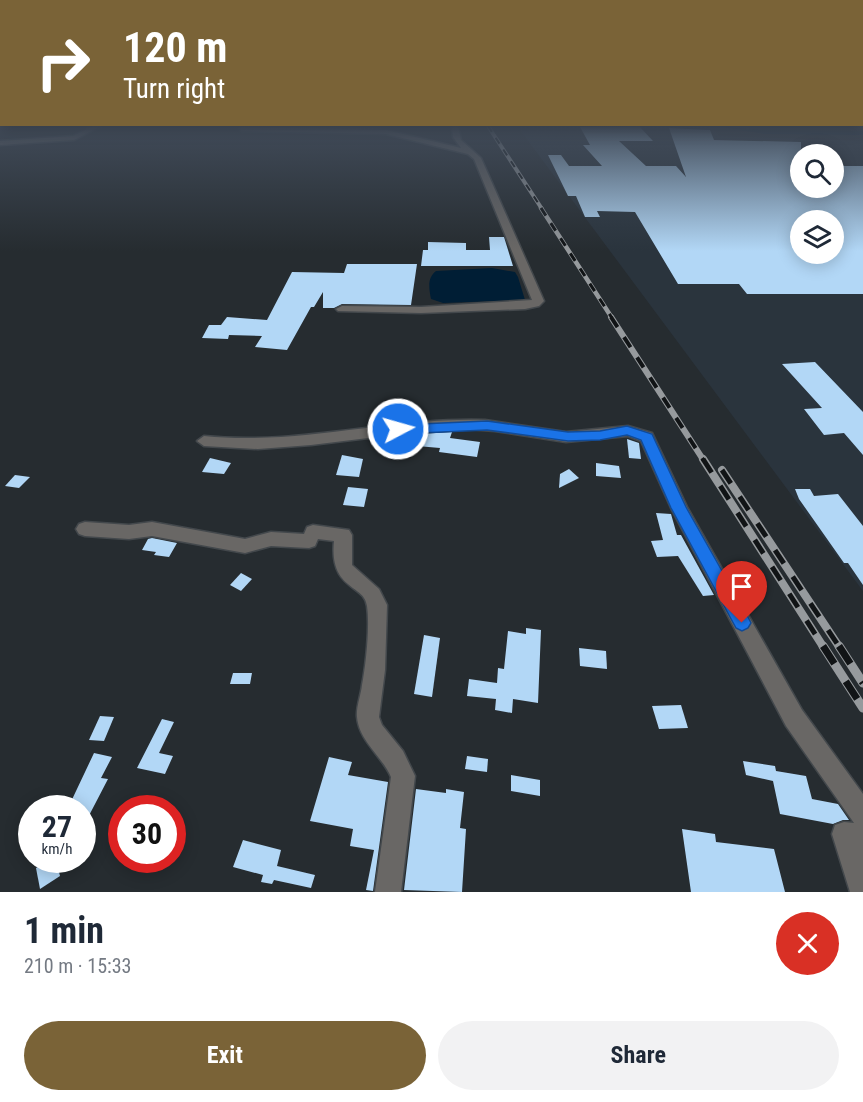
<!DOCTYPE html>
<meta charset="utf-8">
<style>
:root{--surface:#fff;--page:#f2f2f3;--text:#1f2937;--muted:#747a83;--accent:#7a6337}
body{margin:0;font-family:"Roboto Condensed",sans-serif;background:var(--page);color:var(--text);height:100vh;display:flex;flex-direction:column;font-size:22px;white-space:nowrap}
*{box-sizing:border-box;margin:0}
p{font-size:20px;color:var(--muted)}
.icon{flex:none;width:33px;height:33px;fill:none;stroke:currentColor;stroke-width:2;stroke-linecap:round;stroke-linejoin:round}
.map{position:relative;height:892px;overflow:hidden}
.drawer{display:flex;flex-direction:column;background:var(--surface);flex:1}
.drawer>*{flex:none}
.top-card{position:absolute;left:0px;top:0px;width:864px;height:126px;box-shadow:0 3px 15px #0003;background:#7a6337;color:#fff;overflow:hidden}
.controls{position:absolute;left:790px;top:144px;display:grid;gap:12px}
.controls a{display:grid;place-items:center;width:54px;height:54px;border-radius:50%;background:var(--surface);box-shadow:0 3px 15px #0003;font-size:30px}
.speed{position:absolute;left:18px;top:795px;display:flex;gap:12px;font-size:30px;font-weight:700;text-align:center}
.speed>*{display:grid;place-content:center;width:78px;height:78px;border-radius:50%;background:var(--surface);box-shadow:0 3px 15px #0003;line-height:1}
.speed small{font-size:15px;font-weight:400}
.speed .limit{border:9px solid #d22;background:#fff;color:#111}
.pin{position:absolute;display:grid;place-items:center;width:51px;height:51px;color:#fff;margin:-62px -26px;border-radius:50% 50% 50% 0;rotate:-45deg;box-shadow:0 0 6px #0007}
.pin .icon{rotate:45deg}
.me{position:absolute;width:66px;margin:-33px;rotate:84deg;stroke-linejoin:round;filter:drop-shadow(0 0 4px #0008)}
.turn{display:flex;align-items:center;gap:21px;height:126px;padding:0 24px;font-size:27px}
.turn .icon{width:78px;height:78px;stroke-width:2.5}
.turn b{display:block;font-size:42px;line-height:51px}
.round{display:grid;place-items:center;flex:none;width:63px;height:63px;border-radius:32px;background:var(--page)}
.head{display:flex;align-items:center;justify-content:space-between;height:102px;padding:0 24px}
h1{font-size:36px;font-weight:700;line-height:45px}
.button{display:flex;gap:12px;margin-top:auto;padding:12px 24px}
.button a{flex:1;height:69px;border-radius:36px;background:var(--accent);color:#fff;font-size:24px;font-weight:700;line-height:69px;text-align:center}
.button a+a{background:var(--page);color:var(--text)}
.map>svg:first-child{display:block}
.built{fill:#2a343d;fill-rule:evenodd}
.water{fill:#001e35}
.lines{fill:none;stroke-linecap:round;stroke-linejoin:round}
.canal{fill:#001e35;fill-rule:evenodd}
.building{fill:#b2d7f6;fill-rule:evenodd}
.minor-casing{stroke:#43484c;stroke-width:3}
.minor{fill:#696765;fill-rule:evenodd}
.rail-far4-casing{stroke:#969a9d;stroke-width:4}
.rail-far3-casing{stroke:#969a9d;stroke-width:4.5}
.rail-far2-casing{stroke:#969a9d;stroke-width:6}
.rail-far1-casing{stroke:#969a9d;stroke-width:8}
.rail-casing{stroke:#969a9d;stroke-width:9}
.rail-far4{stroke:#111416;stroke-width:2;stroke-dasharray:7;stroke-linecap:butt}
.rail-far3{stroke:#111416;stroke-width:3;stroke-dasharray:9;stroke-linecap:butt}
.rail-far2{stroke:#111416;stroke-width:4;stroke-dasharray:12;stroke-linecap:butt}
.rail-far1{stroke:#111416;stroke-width:5;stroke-dasharray:16;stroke-linecap:butt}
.rail{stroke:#111416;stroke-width:7;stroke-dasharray:21;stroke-linecap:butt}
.route{fill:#1a73e8;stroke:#114b97;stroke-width:1.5}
</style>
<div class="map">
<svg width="863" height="892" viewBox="0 0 863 892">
<rect width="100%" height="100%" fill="#262c30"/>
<!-- built -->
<path class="built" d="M517 126H683L712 127 719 136 863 141V591ZM801 154H834V188H801ZM801 220H834V254H801Z"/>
<!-- water -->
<path class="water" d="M492 268 515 272 518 277 525 300 443 303 431 299C429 288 427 278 436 271Z"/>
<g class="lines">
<!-- canal -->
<path class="canal" d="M715 126 765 130 863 131V135L765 134Z"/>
</g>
<!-- building -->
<g class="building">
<path d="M639 126 653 141H619L646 166H676L686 177 669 128 710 130 714 140 801 142V188H834V166H863V294H747L739 284H678L635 212 597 211 600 217H585L576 196H568L548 155H561L569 166H602L583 145H590L580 127ZM801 220H834V254H801Z"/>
<path d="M489 237H504L513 266H421L423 250H428V242L466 243V250H490Z"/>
<path d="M347 264H417L411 305 342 304 334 308H323V292L314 307H311L287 350 255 347 262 336 229 335 228 339 202 338 209 325H221L227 317 267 320 292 272 344 273Z"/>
<path d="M815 362 863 412V455L844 433 824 435 804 409 822 408 782 364Z"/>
<path d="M452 432 450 438 480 442 477 457 439 452 440 448 417 446 419 434Z"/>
<path d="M627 439 639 443 641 459 629 458Z"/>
<path d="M342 455 363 459 359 477 336 475Z"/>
<path d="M210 458 231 463 224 474 202 472Z"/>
<path d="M596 463 619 466 621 478 596 476Z"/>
<path d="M569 469 579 478 559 488 560 474Z"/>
<path d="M15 475 30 477 19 488 5 486Z"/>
<path d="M348 487 368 489 364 507 343 505Z"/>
<path d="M795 489H810L814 496 838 494 863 526V585L848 563H844L799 499Z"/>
<path d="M656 513 671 514 677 535H681L714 595 703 596 678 556 657 557 651 541 663 540Z"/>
<path d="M152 538 177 543 169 557 154 555 156 552 142 550 148 539Z"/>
<path d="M241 573 252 579 241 591 230 585Z"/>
<path d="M526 628 541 630 538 703 513 699 512 713 495 710 496 699 467 696 469 679 497 683 498 668 504 669 508 631 526 634Z"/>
<path d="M424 635 440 638 432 697 414 694Z"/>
<path d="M579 648 606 651 607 669 580 666Z"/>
<path d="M233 673H252L250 684H230Z"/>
<path d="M681 705 688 728 659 729 652 706Z"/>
<path d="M100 716 114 717 104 741 89 740Z"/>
<path d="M162 719 174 722 159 753 173 756 165 774 137 768Z"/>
<path d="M94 753 112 757 101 778 108 779 82 829V808H68Z"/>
<path d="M467 756 488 759 487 772 465 769Z"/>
<path d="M329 757 352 762 348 775 388 782 373 891 366 890 374 850 350 846 353 829 310 821Z"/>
<path d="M743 761 775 766 776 771 806 776 812 799 838 804 849 820H843L833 824 780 814 773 781 746 775Z"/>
<path d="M511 775 540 780V796L511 791Z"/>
<path d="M416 789 446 793V789L464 792 460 828 466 829 462 892 404 890Z"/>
<path d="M682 829 715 834 716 842 774 849 785 892H691Z"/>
<path d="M243 840 281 850 277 866 315 875 311 888 274 880 272 884 261 882 263 875 233 867Z"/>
<path d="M50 860H56L60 876 40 889 36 868Z"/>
</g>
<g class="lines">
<!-- minor casing -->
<g class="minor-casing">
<g id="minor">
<path d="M93 126H101L74 140 0 145V141L73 136Z"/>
<path d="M452 126H458L461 140 481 158 544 301 539 306 525 309 421 313 338 311 336 309 342 306 421 307 532 300 474 159 468 154 386 134 242 131 239 129 242 127 386 130 461 148 453 137Z"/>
<path d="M485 420 566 432 628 426 652 433 687 507 802 710 863 794V892H850L832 834 835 825 844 822 854 823 786 726 671 508 641 441 628 436 566 442 495 431 468 429 417 432 311 445 258 449 204 446 197 441 204 436C299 446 390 417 485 420Z"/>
<path d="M85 522 129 525 152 522 245 539 271 532 304 534 307 527 313 525 349 530 352 535V565L379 589 387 605 385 670 379 717 382 725 403 751 415 776 401 892H375L391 777C382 756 359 741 357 717 356 707 361 695 362 685 366 664 370 627 367 606 365 584 329 591 334 541L318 539 315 546 309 548 271 546 245 553 152 536 129 539 85 536 79 534 76 529 79 524Z"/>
</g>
</g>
<!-- minor -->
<use href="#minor" class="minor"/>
<!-- rail-far4 casing -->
<g class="rail-far4-casing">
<path id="rail-far4" d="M488 126 542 209"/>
</g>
<!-- rail-far3 casing -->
<g class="rail-far3-casing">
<path id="rail-far3" d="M541 208 612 318"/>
</g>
<!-- rail-far2 casing -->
<g class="rail-far2-casing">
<path id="rail-far2" d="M611 317 704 461"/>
</g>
<!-- rail-far1 casing -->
<g class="rail-far1-casing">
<g id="rail-far1">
<path d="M703 459 824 648"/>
<path d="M722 470 840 648"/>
</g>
</g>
<!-- rail casing -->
<g class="rail-casing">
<g id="rail">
<path d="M823 646 863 708"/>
<path d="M839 646 863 683"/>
</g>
</g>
<!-- rail-far4 -->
<use href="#rail-far4" class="rail-far4"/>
<!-- rail-far3 -->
<use href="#rail-far3" class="rail-far3"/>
<!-- rail-far2 -->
<use href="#rail-far2" class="rail-far2"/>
<!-- rail-far1 -->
<use href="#rail-far1" class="rail-far1"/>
<!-- rail -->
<use href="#rail" class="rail"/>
</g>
<!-- sky -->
<linearGradient id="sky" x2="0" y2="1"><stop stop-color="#15181a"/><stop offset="0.5" stop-color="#414b59"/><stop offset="1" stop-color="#414b59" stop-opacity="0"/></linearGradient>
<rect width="863" height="251" fill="url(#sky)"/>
<!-- route -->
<path class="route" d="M487 421 568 432 600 431 627 426 652 434 686 507 748 617 751 623 748 628 742 631 736 628 671 508 641 440 627 435 600 440 568 441 487 430 398 434 391 429 398 425Z"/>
</svg>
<div class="controls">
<a><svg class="icon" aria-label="search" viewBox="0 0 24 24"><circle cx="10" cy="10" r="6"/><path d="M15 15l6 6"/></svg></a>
<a><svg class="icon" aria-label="layers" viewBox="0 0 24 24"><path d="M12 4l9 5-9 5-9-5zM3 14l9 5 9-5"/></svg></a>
</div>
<div class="speed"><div>27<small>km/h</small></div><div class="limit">30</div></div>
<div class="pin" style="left:742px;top:623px;background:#d93025"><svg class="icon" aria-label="arrive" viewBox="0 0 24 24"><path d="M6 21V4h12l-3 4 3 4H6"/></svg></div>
<svg class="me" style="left:398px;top:429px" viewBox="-20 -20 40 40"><circle r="17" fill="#1a73e8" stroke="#fff" stroke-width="3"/><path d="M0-11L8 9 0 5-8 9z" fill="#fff"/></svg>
<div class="top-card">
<div class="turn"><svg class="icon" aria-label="right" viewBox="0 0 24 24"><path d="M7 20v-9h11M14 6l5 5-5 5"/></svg><div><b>120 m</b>Turn right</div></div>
</div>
</div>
<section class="drawer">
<div class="head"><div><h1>1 min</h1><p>210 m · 15:33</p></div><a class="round" style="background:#d93025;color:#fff"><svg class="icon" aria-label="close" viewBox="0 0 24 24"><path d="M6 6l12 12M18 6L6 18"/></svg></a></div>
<div class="button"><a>Exit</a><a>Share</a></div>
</section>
